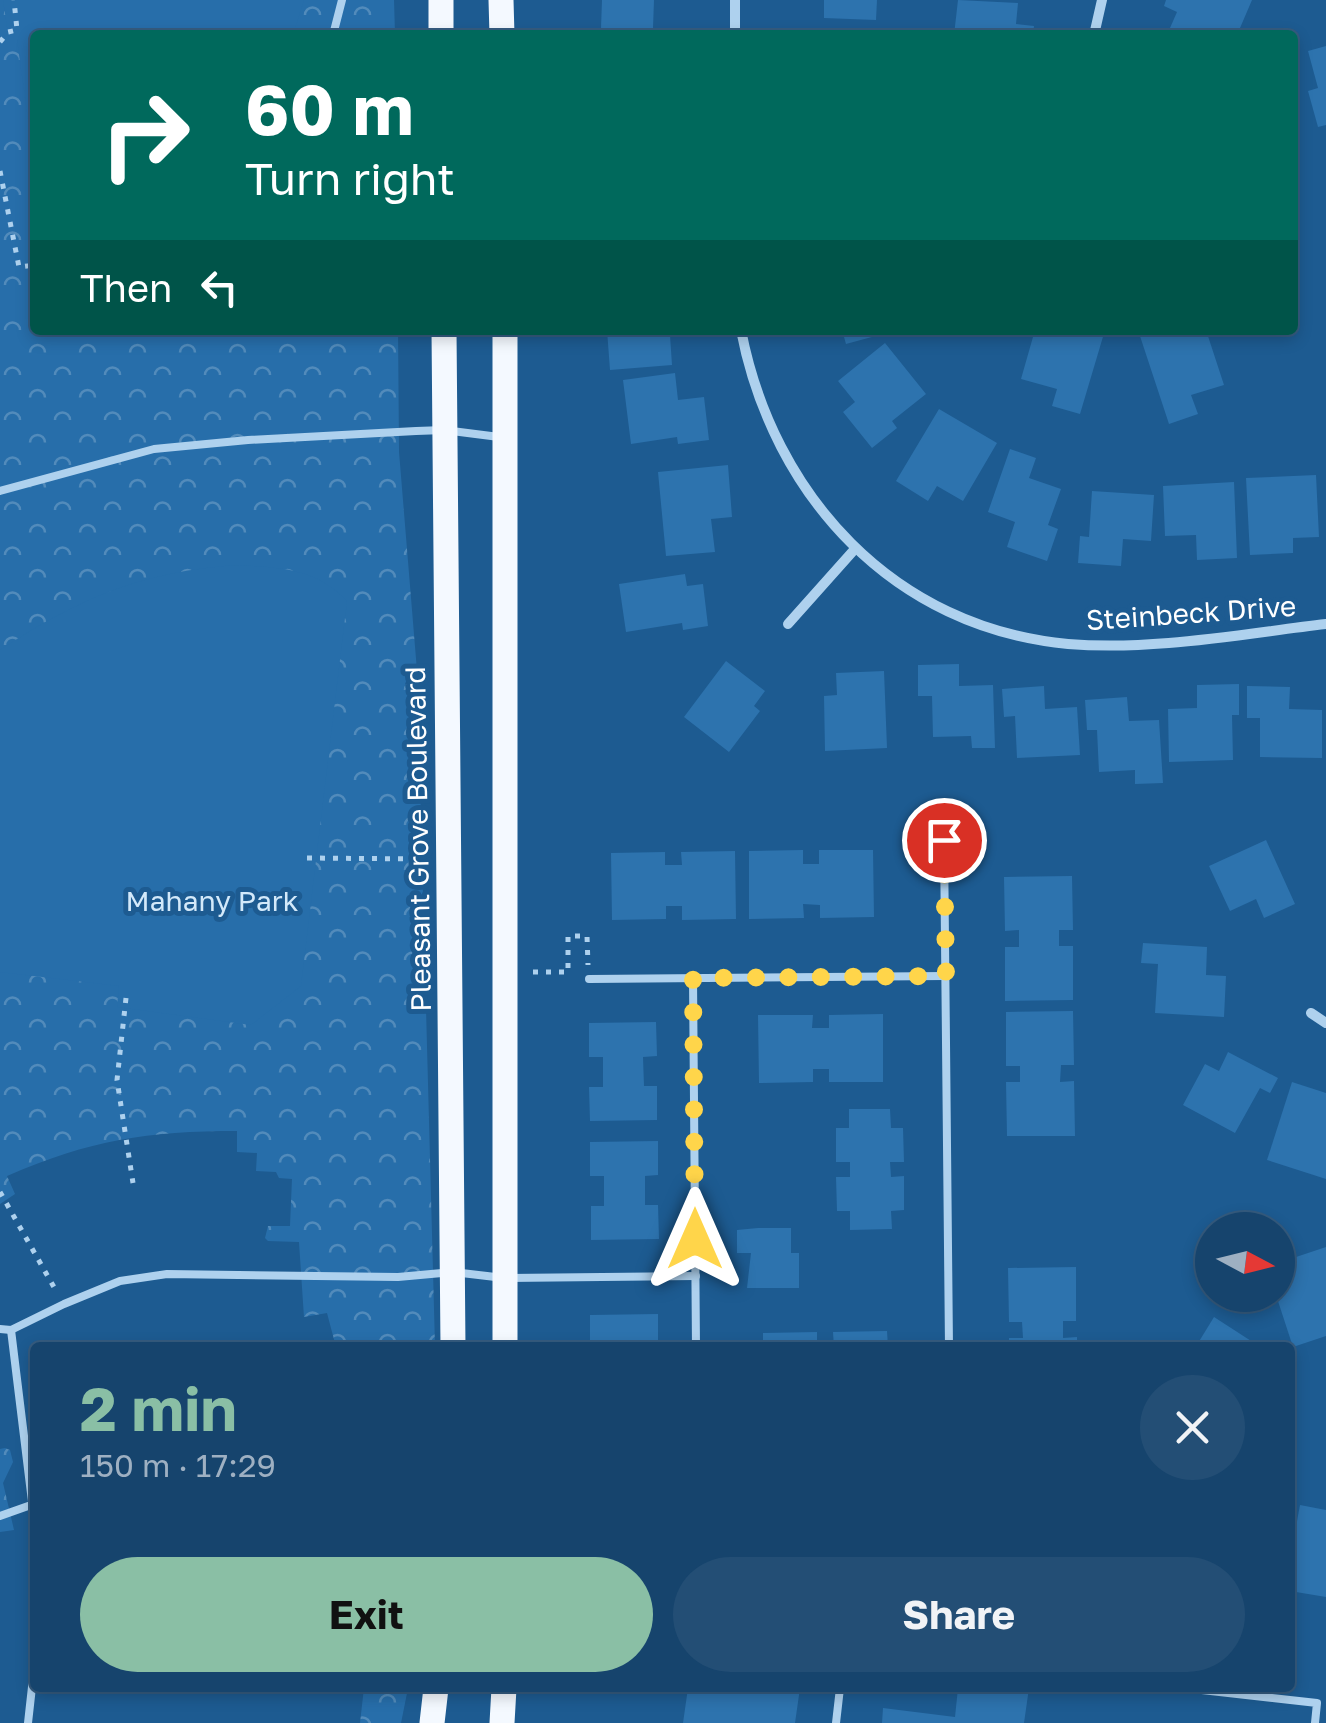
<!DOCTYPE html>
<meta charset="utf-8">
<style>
:root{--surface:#16446d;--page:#234e75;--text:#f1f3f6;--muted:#9eb0c2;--line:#355c80;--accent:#8abfa5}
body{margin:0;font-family:"Golos Text",sans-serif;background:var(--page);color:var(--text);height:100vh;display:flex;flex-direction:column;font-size:38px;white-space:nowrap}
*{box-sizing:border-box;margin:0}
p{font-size:32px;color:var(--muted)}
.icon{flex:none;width:55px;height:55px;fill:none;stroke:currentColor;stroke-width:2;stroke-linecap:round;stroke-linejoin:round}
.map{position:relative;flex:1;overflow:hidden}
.details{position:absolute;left:30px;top:1342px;width:1265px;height:350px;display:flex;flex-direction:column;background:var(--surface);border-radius:10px;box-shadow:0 5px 15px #0003,0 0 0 2px var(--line)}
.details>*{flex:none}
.hud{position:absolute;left:30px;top:30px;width:1268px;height:305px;border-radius:10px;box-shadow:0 5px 15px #0003,0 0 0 2px var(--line);background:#00695c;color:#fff;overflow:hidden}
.needle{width:65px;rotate:97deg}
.fabs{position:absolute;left:1195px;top:1212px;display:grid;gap:20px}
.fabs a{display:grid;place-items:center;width:100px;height:100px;border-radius:50%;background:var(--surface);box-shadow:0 5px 15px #0003,0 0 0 2px var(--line);font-size:50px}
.pin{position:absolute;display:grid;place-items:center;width:85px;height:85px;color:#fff;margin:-42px;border:5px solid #fff;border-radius:50%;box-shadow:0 2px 10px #0007}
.me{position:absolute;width:110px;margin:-55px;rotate:0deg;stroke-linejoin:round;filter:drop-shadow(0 0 8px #0008)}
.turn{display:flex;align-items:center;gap:35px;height:210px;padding:0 50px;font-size:45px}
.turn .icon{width:130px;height:130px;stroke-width:2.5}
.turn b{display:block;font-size:70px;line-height:85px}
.then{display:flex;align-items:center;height:95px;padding:0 50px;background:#0003;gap:20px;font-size:38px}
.round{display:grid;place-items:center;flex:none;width:105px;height:105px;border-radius:52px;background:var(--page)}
.headline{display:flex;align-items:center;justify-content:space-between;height:170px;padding:0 50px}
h1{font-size:60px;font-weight:700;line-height:75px;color:var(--accent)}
.button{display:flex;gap:20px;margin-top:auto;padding:20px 50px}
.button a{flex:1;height:115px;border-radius:60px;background:var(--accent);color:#111;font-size:40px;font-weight:700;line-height:115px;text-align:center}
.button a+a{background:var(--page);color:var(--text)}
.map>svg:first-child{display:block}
.park{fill:url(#park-crowns)}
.pitch{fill:#276eaa}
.building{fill:#2d73ae}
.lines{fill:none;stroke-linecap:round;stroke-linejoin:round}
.path{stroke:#aed1ee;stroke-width:5;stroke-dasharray:5 8;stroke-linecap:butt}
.lane{stroke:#aed1ee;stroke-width:8}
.street{stroke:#aed1ee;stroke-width:10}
.primary{stroke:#f4f9ff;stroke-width:25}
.route{stroke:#ffd54a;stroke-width:18;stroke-dasharray:0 32.4}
.labels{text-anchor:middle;stroke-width:10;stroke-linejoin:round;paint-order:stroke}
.street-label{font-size:28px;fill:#fff;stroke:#1d5b91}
.park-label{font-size:28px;fill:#d3e9fa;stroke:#1d5b91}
</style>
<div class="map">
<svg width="1326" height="1723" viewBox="0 0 1326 1723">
<defs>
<pattern id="park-crowns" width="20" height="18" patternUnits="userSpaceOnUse" patternTransform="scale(2.5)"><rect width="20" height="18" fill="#276eaa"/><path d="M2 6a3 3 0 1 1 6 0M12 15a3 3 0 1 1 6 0" fill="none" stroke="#528bbb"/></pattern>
</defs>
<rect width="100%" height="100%" fill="#1d5b91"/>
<!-- park -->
<g class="park">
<path d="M0 0H394L395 35H35V330H398L399 452 417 671 435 1347H336L327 1313 304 1317 299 1242 268 1241 265 1238 268 1226H290L292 1179 279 1178 276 1172 256 1171 257 1153 237 1152V1131C147 1131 90 1140 7 1176L15 1194 0 1204Z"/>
<path d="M5 1448 10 1450 13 1462 3 1483 14 1530 0 1532V1449Z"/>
<path d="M364 1688H408L401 1723H360Z"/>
</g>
<!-- pitch -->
<g class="pitch">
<path d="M3 0H304L293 35H35V118L28 119 17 40H9Z"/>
<path d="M239 565C281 568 316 568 347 601L301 986 251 1025 117 1007 119 986 0 972V650C79 598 143 571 239 565Z"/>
</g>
<!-- building -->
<g class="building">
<path d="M602 0H654L653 28H601Z"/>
<path d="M824 0H877L876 20 824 18Z"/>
<path d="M958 0 1018 3 1016 24 1034 26 1033 35H954Z"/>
<path d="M1166 0H1252L1237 35H1186L1170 28 1177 12 1164 6Z"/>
<path d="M831 28 879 29 878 35H831Z"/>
<path d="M1326 46V125L1318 127 1308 91 1318 88 1308 51Z"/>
<path d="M607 330H675V334L670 335 672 365 610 370Z"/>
<path d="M842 330H894V331L846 344Z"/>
<path d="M1035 330H1105L1080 414 1052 406 1057 389 1021 379Z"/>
<path d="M1138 330H1206L1224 385 1191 395 1198 414 1169 424Z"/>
<path d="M885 343 926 394 892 421 897 428 872 448 843 412 855 402 838 381Z"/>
<path d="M675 373 678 400 704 397 709 440 678 444 677 437 631 444 623 380Z"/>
<path d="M939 409 997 443 963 501 937 486 928 501 896 481Z"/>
<path d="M1010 449 1036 458 1029 478 1061 489 1048 525 1058 529 1047 561 1007 547 1015 522 988 512Z"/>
<path d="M728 465 732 517 711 519 715 552 666 556 658 472Z"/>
<path d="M1316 475 1319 537 1293 538V553L1250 555 1246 478Z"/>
<path d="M1234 482 1237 558 1197 560 1196 535 1165 536 1163 486Z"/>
<path d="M1092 491 1154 495 1151 541 1123 539 1121 566 1078 563 1080 536 1089 537Z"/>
<path d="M685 574 687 586 703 584 708 626 683 630 682 623 626 632 619 584Z"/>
<path d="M726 661 765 691 754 706 760 711 729 752 684 717Z"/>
<path d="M959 664V686L993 685 995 748H972L971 736 933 737 932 696H918V665Z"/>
<path d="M884 671 887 748 825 751 824 696 837 695 836 673Z"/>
<path d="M1239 684V715H1232L1233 760 1169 762 1168 709 1197 708V685Z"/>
<path d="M1044 686 1045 709 1077 707 1080 755 1017 758 1015 716 1004 717 1002 689Z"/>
<path d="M1247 686 1290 687 1289 709 1322 710V758L1260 757V718H1247Z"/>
<path d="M1127 697 1129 721 1159 720 1163 783 1135 784V770L1099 772 1097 730H1087L1085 700Z"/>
<path d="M1266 840 1295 904 1264 918 1256 899 1230 911 1209 866Z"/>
<path d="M803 850V864H819V850H873L874 917 820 918V905L803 904 804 918 749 919V851Z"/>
<path d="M735 851 736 919 682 920V906H666V919L612 920 611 853 665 852V865H682L681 852Z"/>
<path d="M1072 876 1073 930H1059V946H1073V1000L1005 1001V947H1019V930L1005 931 1004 877Z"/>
<path d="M1143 943 1207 947 1206 975 1226 976 1224 1017 1155 1013 1158 964 1141 963Z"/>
<path d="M1073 1011 1074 1065H1061L1060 1082 1074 1081 1075 1136H1007L1006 1082H1020V1066H1006V1012Z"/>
<path d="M883 1014V1082H829V1069H813V1082L759 1083 758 1015H813L812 1028H829V1015Z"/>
<path d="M656 1022 657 1056 643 1057 644 1086H657V1120L590 1121 589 1087H603V1057H589V1023Z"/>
<path d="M1228 1052 1278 1078 1270 1093 1260 1088 1235 1133 1183 1105 1205 1064 1219 1071Z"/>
<path d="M1292 1082 1326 1093V1179L1267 1160Z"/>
<path d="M849 1109H890L891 1128H903L904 1162H890L891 1177 904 1176V1210L891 1211 892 1229 850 1230V1211H837L836 1177H850V1162H836V1128H849Z"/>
<path d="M658 1141V1175L645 1176V1205H658L659 1239 591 1240V1206H604V1176H590V1142Z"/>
<path d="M758 1228H791V1253H799V1288H747L751 1253H737V1230Z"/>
<path d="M1326 1247V1336L1293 1347 1276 1295 1278 1263Z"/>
<path d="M1076 1267V1321H1063V1338L1077 1337V1348H1009V1338H1023L1022 1322H1009L1008 1268Z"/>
<path d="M658 1314V1348H590V1315Z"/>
<path d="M1214 1317 1262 1348H1195Z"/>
<path d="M887 1331 888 1348H834L833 1332Z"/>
<path d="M817 1332V1348H763V1333Z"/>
<path d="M1300 1505 1326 1510V1597L1290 1591V1559Z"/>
<path d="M688 1688H800L795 1723H683Z"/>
<path d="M958 1688H1029L1024 1723H882L883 1708 955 1717Z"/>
</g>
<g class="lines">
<!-- path -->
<g class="path">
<path d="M0 42 8 32 17 30 14 0"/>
<path d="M0 171 19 267 35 265"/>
<path d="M307 858 424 859"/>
<path d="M533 972H568V936H587L588 965"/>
<path d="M126 998 117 1080 133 1183"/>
<path d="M0 1192 55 1289"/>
</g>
<!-- lane -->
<g class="lane">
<path d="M333 35 342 0"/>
<path d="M0 491 154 449 248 440 416 431 444 430 499 437"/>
<path d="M944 839 949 1348"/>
<path d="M693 978 696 1348"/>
<path d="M589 979 945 976"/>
<path d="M0 1329 11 1330 64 1304 120 1281 167 1274 398 1277 453 1272 504 1278 696 1276"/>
<path d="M11 1330 35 1526"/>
<path d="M0 1516 31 1505"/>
<path d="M1184 1688 1317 1703 1315 1723"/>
<path d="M28 1723 35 1660"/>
<path d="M836 1723 840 1688"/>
</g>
<!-- street -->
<g class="street">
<path d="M735 0V35"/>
<path d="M1094 35 1102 0"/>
<path d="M741 330C773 496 894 628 1068 644 1153 651 1241 634 1326 624"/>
<path d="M788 624 854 550"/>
<path d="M1311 1013 1326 1023"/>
</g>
<!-- primary -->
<g class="primary">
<path d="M441 0V35"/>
<path d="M501 0 502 35"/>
<path d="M444 330 453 1348"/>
<path d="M505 1348V330"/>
<path d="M432 1723 436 1688"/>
<path d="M502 1723 504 1688"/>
</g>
</g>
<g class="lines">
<!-- route -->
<path class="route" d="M695 1239 693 978 946 976 944 840"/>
</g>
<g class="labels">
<!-- street labels -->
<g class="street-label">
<text transform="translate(1191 613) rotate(-4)" y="10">Steinbeck Drive</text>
<text transform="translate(418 839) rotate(-91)" y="10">Pleasant Grove Boulevard</text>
</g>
<!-- park labels -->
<g class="park-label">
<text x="212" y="911">Mahany Park</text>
</g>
</g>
</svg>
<div class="fabs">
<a><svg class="needle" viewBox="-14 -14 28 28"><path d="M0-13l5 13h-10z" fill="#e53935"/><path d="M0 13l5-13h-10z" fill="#9eb0c2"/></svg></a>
</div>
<div class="pin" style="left:944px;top:840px;background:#d93025"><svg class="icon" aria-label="arrive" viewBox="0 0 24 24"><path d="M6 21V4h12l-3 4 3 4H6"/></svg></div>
<svg class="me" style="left:695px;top:1239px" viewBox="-20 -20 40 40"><path d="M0-17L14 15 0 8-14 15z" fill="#ffd54a" stroke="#fff" stroke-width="4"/></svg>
<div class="hud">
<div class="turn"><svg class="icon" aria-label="right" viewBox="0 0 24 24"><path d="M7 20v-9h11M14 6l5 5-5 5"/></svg><div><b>60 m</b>Turn right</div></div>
<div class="then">Then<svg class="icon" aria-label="left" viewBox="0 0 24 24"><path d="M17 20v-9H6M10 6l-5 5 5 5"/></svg></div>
</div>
<section class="details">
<div class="headline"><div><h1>2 min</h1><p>150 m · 17:29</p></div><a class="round"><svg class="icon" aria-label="close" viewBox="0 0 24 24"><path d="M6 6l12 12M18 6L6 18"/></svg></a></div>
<div class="button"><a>Exit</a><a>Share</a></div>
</section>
</div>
